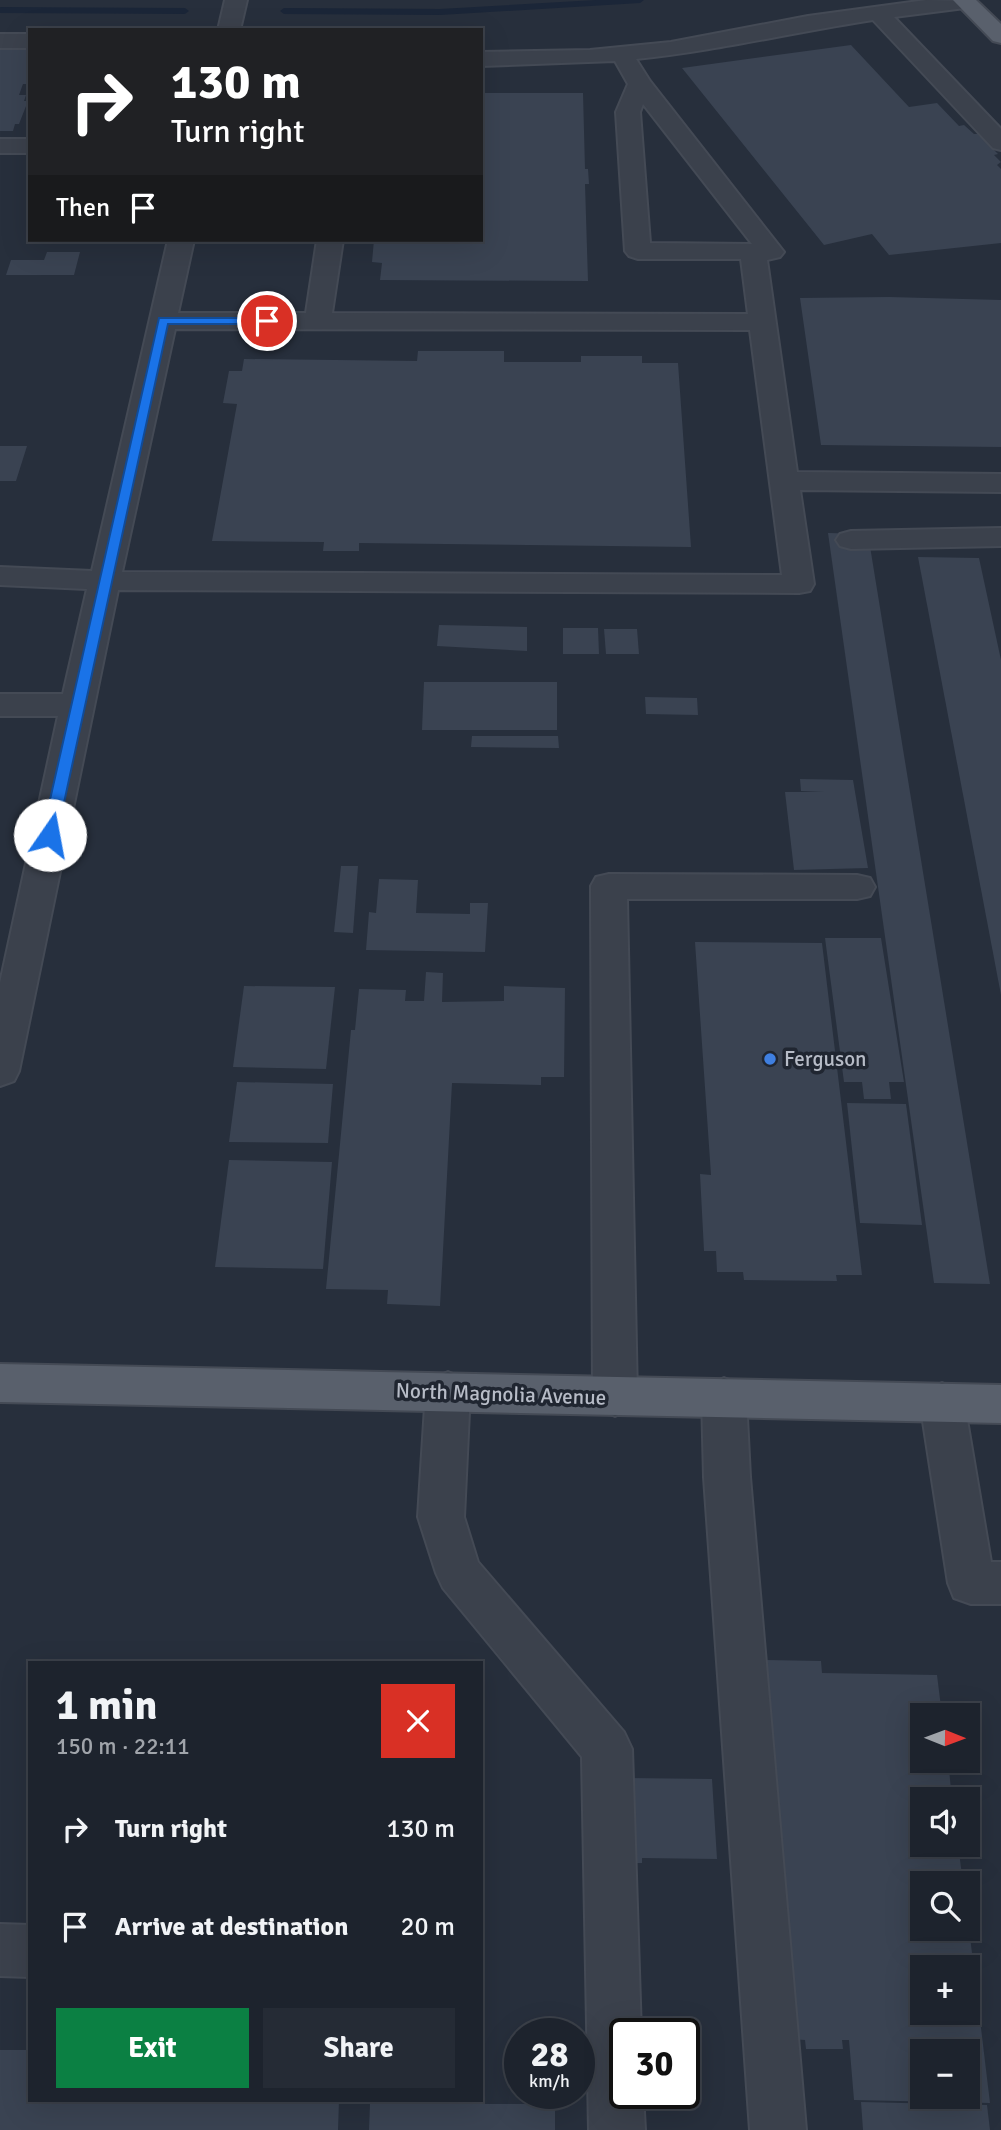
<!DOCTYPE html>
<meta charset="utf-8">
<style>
:root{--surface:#1d232d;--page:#252b35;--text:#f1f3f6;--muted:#a0a4aa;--line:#3b4049;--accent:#0b8043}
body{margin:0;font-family:Signika,sans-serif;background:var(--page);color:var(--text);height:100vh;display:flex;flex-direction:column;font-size:26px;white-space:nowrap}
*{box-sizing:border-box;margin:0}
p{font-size:23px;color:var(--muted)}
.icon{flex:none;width:38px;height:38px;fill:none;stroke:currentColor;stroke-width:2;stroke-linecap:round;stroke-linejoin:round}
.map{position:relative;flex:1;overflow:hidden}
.details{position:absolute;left:28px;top:1661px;width:455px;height:441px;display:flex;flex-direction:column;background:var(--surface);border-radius:0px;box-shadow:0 7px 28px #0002,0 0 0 2px var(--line)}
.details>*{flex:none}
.hud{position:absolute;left:28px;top:28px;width:455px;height:214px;border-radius:0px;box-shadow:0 7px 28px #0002,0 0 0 2px var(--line);background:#202124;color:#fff;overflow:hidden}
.needle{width:46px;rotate:91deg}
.buttons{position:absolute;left:910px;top:1703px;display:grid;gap:14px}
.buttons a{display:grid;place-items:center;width:70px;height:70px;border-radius:0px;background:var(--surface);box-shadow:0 7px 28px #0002,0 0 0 2px var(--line);font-size:35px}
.speed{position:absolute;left:504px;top:2018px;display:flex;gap:14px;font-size:35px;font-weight:700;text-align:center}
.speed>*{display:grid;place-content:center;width:91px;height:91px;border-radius:50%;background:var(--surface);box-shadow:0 7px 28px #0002,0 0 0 2px var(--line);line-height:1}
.speed small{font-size:18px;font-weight:400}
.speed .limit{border:4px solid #111;border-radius:10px;background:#fff;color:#111}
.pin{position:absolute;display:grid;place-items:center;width:60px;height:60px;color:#fff;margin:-30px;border:4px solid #fff;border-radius:50%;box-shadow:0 2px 7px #0007}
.me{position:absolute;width:77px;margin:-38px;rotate:12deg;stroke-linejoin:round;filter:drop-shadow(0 0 5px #0008)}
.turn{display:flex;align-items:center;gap:24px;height:147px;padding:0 28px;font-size:32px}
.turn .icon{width:91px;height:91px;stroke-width:2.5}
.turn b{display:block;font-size:49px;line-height:60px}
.then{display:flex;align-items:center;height:66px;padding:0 28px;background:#0003;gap:14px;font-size:26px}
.round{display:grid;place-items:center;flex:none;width:74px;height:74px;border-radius:0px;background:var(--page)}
.summary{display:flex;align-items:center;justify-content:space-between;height:119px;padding:0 28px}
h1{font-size:42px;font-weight:800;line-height:52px}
.primary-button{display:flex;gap:14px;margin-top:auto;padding:14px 28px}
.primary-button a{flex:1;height:80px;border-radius:0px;background:var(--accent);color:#fff;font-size:28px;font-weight:800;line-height:80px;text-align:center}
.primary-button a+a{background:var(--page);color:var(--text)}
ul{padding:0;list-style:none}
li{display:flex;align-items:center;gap:21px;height:98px;padding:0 28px}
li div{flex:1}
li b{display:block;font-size:26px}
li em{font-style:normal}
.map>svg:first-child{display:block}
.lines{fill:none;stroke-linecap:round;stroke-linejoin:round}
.stream{fill:#1b2638;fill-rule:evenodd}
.building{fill:#3a4352;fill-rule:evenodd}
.minor-casing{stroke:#444a55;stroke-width:4}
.major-casing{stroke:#444a55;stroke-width:4}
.minor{fill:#3b414c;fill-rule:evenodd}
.major{fill:#59606c;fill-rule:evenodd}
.route{fill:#1a73e8;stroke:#114b97;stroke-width:2}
.shop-dot{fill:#3f7fe0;stroke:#202631;stroke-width:2.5}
.labels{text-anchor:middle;stroke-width:7;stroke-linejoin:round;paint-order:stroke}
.poi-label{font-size:21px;fill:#b7bcc7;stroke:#202631;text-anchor:start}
.street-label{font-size:21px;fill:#b7bcc7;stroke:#202631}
</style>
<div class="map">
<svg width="1001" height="2130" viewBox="0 0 1001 2130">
<rect width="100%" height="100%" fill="#272f3c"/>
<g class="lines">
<!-- stream -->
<g class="stream">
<path d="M596 0H644L640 3 440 15 284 14 280 11 284 8 440 9Z"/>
<path d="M0 7 185 8 189 11 185 14 0 13Z"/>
</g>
</g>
<!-- building -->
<g class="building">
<path d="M851 45 909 107 937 103 959 126 964 125 974 134H978L998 154 994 155 1001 162 997 165 1001 169V243L889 255 872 234 824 245 682 68Z"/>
<path d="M0 50H30V84H23L19 95H26L24 101H28L19 124H15L13 131H0Z"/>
<path d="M481 93H583L585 169H588L589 184H585L588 281 380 280 382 263 372 262 374 240H481Z"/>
<path d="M47 252H80L74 275H6L11 260H44Z"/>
<path d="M889 297 1001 300V447L821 445 800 298Z"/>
<path d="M418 351H504V362H581V356H642V363H678L691 547 359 543V551H323L324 542 212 541 237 404 223 403 229 371H242L244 359 417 361Z"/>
<path d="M0 446H27L16 481H0Z"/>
<path d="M828 533 868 534 990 1284 934 1283Z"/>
<path d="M918 557 979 558 1001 660V995Z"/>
<path d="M439 625 527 627V651L437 646Z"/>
<path d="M563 628H598L599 654H563Z"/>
<path d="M604 629H637L639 654H606Z"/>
<path d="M424 682H557V730H422Z"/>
<path d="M645 697 697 698 698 715 646 714Z"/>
<path d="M472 736H558L559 748 471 747Z"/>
<path d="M800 779 853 780 868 868 794 870 785 792H824L801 791Z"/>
<path d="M341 866H358L353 933 334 932Z"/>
<path d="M379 879 418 880 416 913 470 914V903H488L485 952 366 950 369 912 376 913Z"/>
<path d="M825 938H881L904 1082H889L891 1099H864L862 1082H844Z"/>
<path d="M695 942 822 943 862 1275H836L837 1281 744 1280 743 1272H717L716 1251H704L700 1174 711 1175Z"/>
<path d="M426 972 443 973 442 1002 504 1001V986L565 988 564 1077H541V1085L452 1083 440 1306 387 1304 388 1290 326 1289 351 1030H355L359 989 406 990 405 1001H424Z"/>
<path d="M244 986 335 987 326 1069 233 1067Z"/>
<path d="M237 1082 333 1084 328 1143 229 1142Z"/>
<path d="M847 1103 906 1104 922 1225 860 1223Z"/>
<path d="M229 1160 332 1162 323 1269 215 1267Z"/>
<path d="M766 1660 821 1661 822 1673 937 1675 942 1715H922V1760H948L952 1799H922V1844H958L963 1883H922V1928H969L990 2103 854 2100 849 2040H842L843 2049H806L805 2040 791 2039ZM922 1967H968V2012H922ZM922 2051H968V2096H922Z"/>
<path d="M627 1778 712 1779 717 1859 642 1858V1863H629Z"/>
<path d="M0 2050H30V2100H339L338 2130H0Z"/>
<path d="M861 2102 987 2105 990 2130H863Z"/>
<path d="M370 2104H555V2130H369Z"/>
</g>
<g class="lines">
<!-- minor casing -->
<g class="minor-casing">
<g id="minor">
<path d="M225 0H247L240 30H218Z"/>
<path d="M926 0 976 1 973 6 965 8 894 17 1001 129V150L993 148 873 20C794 32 716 51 636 59L650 81 784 252 780 257 767 260 797 472 1001 474V492L800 490 814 584 810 591 799 593 118 590 19 1071 14 1081 0 1086V983L58 716H0V694H63L87 589 0 585V567L92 571 168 240H194L178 313H306L317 240H343L332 313 748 314 741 259H638L629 256 625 251 616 112 628 84 615 61 481 66V52L590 50 671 42 808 16ZM643 104 752 244 650 243 640 112ZM175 329 750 330 782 575 122 572Z"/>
<rect x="0" y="34" width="30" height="14"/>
<rect x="0" y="139" width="30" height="14"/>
<path d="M1001 528V546L851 549 840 546 836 540 840 534 851 531Z"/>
<path d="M609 874 857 875 870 878 875 887 870 896 857 899H627L637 1397 630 1410 615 1416 600 1410 593 1397 591 886 596 877Z"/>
<path d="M448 1372 463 1378 470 1391 464 1517 478 1562 624 1732 632 1749 641 2034H625V2093H643L645 2130H589L582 1757 443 1588 436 1573 418 1517 426 1391 433 1378Z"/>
<path d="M724 1378 739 1384 746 1397 750 1477 806 2130H750L704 1477 702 1397 709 1384Z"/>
<path d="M942 1383 957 1389 964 1402 991 1562H1001V1604H971L954 1598 948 1583 920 1402 927 1389Z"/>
<path d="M0 1924 30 1925V1977L0 1976Z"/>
</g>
</g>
<!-- major casing -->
<g class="major-casing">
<g id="major">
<path d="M953 0H976L1001 24V43L993 41Z"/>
<path d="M0 1364 1001 1385V1423L0 1402Z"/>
</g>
</g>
<!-- minor -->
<use href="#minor" class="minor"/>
<!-- major -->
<use href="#major" class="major"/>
</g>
<!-- route -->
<path class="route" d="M159 318H267L272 321 267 324H168L57 835 50 840 42 835Z"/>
<!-- markers -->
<circle class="shop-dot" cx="770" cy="1059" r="7"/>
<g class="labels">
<!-- poi labels -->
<g class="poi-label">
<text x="784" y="1066">Ferguson</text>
</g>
<!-- street labels -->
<g class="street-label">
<text transform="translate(501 1394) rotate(2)" y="7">North Magnolia Avenue</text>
</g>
</g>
</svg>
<div class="buttons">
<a><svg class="needle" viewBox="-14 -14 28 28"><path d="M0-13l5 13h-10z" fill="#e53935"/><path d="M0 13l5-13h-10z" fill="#a0a4aa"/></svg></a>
<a><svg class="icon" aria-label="sound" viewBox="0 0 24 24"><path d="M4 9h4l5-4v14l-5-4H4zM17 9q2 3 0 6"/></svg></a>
<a><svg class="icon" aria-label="search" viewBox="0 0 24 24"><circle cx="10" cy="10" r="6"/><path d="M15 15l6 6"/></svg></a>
<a>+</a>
<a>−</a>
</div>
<div class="speed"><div>28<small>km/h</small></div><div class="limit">30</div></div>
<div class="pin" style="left:267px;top:321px;background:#d93025"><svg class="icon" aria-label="arrive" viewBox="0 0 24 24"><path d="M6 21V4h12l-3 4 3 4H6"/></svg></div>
<svg class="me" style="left:50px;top:835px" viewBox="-20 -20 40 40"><circle r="19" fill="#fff"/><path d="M0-13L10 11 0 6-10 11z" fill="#1a73e8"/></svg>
<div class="hud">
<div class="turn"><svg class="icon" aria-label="right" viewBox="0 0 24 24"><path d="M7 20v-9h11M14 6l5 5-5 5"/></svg><div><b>130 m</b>Turn right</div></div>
<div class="then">Then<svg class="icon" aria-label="arrive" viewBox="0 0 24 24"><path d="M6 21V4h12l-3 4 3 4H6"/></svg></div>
</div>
<section class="details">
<div class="summary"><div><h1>1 min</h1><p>150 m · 22:11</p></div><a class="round" style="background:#d93025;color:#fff"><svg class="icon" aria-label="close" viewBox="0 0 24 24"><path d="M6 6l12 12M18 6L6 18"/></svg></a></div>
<ul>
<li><svg class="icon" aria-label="right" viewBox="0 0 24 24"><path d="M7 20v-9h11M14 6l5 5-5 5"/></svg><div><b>Turn right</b></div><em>130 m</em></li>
<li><svg class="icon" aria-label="arrive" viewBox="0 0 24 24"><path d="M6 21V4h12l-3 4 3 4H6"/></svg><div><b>Arrive at destination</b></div><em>20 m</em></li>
</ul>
<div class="primary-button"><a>Exit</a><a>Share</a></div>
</section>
</div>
